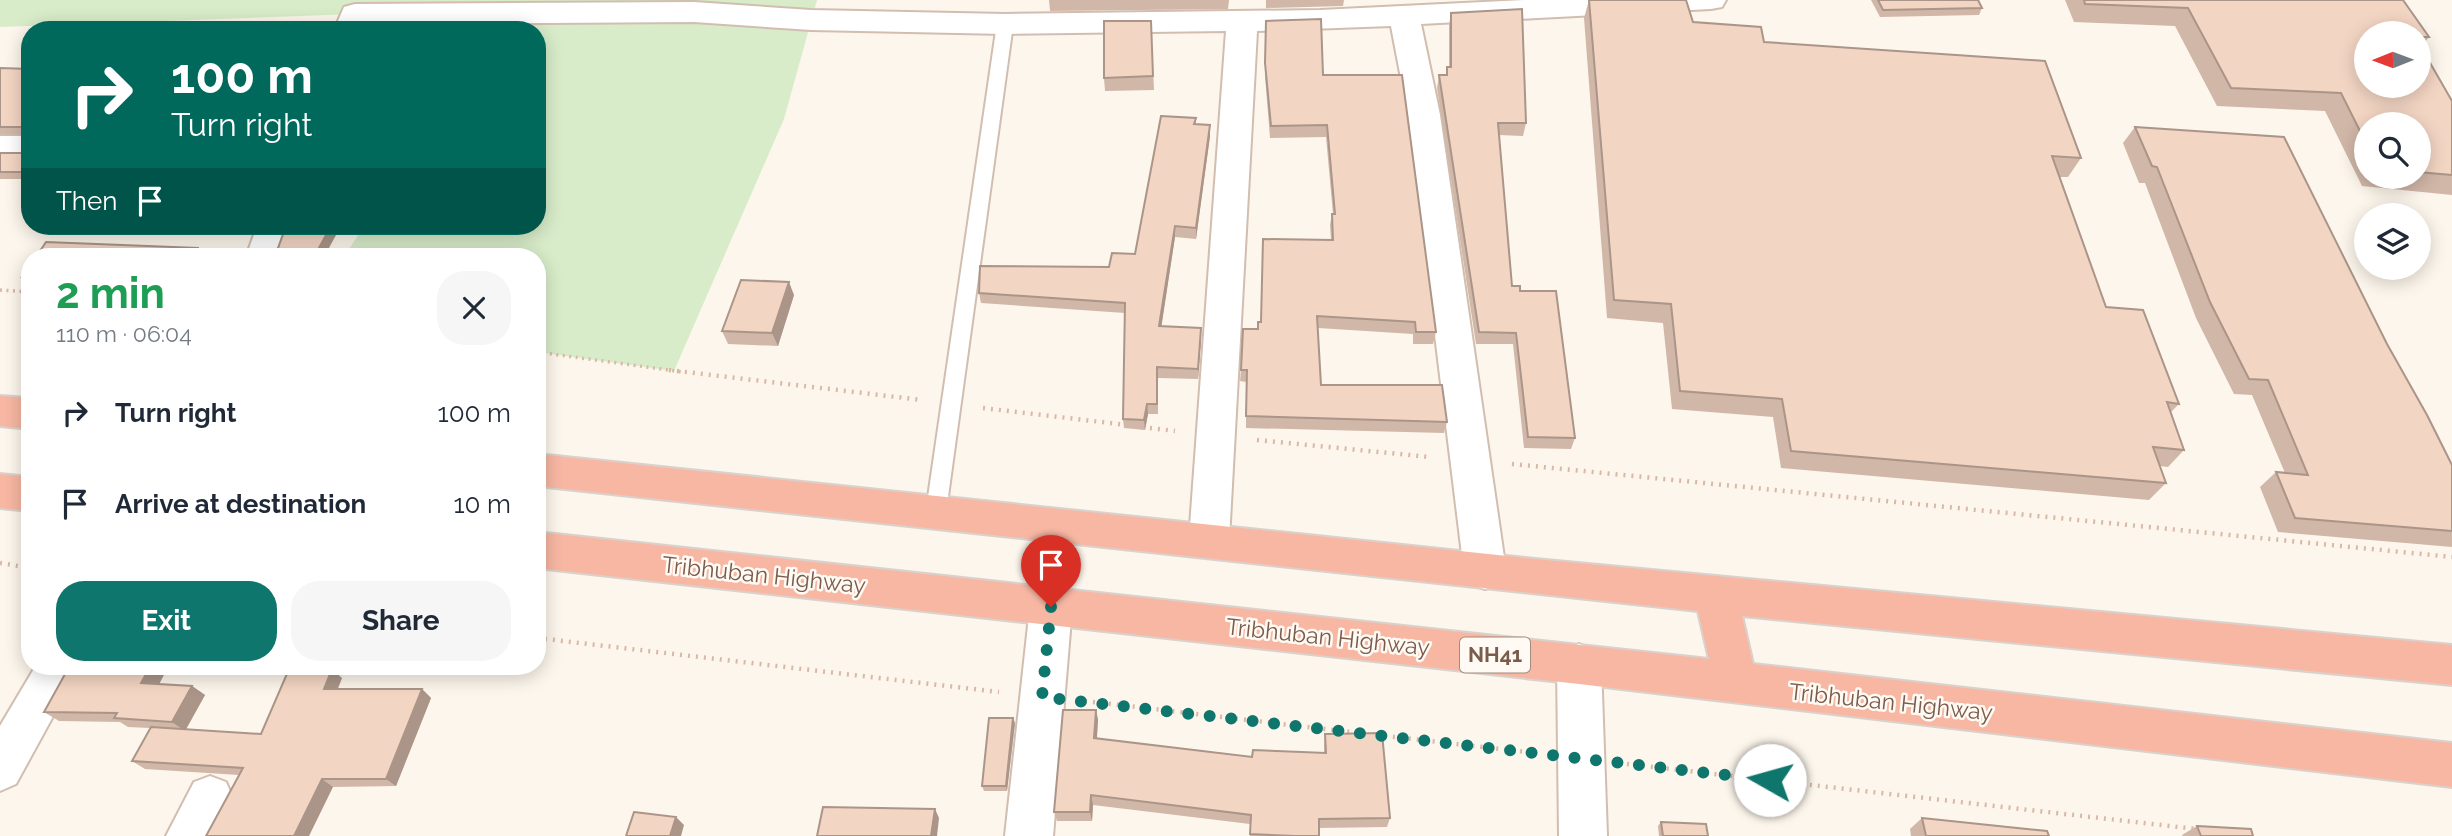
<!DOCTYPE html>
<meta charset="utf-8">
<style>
:root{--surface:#fff;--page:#f6f6f7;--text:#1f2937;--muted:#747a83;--accent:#0f766e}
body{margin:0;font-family:Raleway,sans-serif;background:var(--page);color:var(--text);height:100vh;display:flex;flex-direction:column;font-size:26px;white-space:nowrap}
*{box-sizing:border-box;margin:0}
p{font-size:23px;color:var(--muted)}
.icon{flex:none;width:38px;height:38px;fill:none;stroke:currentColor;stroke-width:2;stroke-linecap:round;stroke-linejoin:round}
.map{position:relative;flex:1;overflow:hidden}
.drawer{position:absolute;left:21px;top:248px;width:525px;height:427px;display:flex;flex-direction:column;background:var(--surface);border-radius:28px;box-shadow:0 4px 18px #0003}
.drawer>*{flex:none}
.hud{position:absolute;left:21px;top:21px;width:525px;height:214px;border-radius:28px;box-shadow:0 4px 18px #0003;background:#00695c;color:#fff;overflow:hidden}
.needle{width:46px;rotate:269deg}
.controls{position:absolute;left:2354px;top:21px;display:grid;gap:14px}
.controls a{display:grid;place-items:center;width:77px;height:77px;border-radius:50%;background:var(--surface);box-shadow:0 4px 18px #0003;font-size:35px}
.pin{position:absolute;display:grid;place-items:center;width:60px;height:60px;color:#fff;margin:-72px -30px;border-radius:50% 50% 50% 0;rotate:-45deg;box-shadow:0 0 7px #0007}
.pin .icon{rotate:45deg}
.me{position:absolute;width:77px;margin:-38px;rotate:277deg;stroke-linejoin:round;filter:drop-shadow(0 0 5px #0008)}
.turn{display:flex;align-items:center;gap:24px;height:147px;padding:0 35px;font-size:32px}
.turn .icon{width:91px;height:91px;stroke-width:2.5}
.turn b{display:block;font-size:49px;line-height:60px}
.then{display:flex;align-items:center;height:66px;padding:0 35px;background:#0003;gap:14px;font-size:26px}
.round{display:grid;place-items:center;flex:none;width:74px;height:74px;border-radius:28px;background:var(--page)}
.summary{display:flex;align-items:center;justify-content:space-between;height:119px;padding:0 35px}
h1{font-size:42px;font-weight:700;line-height:52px;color:#1e9e55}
.button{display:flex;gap:14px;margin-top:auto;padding:14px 35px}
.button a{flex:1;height:80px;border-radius:28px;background:var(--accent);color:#fff;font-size:28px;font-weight:700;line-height:80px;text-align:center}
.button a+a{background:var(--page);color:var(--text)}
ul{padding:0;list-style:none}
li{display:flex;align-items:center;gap:21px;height:91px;padding:0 35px}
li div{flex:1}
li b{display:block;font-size:26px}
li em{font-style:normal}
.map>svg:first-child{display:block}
.green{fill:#d8ecc9}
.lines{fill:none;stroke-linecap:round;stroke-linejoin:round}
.lane-casing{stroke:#d1beb0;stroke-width:4}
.street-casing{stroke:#d1beb0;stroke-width:4}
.highway-casing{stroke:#dad1cd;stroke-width:4}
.path-far1{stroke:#d9b8a5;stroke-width:3.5;stroke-dasharray:2 4.5;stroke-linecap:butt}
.path{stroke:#d9b8a5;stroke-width:4.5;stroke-dasharray:2 6;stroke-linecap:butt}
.lane{fill:#fff;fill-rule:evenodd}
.street{fill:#fff;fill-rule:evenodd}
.highway{fill:#f7b7a3;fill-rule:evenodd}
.wall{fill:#d1b7a8;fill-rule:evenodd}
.shaded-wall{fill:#aa9588}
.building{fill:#f3d5c3;stroke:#aa9588;stroke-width:2}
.route{stroke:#0f766e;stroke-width:12;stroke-dasharray:0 21.6}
.labels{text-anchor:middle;stroke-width:5;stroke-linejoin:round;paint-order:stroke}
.shield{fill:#fffaf3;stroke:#a28b7f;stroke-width:2}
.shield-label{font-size:21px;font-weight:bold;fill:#7a5c4d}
.street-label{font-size:23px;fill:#7a5c4d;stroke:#fffaf3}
</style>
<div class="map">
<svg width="2452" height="836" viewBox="0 0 2452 836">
<rect width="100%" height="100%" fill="#fdf6ec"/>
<!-- green -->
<path class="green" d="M0 0H817L784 119 674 371 537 352V257H344L364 226H537V30H496L504 14H355L0 27Z"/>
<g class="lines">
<!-- lane casing -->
<g class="lane-casing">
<path id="lane" d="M1005 19 1013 24 946 511 943 517 936 520 929 517 926 511 997 24Z"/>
</g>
<!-- street casing -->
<g class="street-casing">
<g id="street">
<path d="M1524 0H1726L1722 7 1711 9 1421 24 1440 115 1506 571 1500 584 1485 589 1470 584 1464 571 1408 115 1391 26 1257 31 1229 540 1223 552 1209 558 1195 552 1189 540 1226 31 1005 34 811 30 694 22 367 24 364 30H334L344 7 355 4 694 2 811 10 1005 14 1320 10Z"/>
<rect x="0" y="136" width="30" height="22"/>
<path d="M257 226H291L280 257H246Z"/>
<path d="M1051 588 1066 594 1072 607 1053 836H1005L1030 607 1036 594Z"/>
<path d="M1579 644 1594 650 1601 664 1607 836H1559L1557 664 1564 650Z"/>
<path d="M35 667H80L16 784 0 791V726Z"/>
<path d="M210 776 226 782 233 798 215 836H166L194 782Z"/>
</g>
</g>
<!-- highway casing -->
<g class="highway-casing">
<g id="highway">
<path d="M0 396 30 398V429L0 426Z"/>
<path d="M537 454 1535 559 2452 645V685L1742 616 1753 664 2452 743V787L1579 684 537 568V532L1709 659 1698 611 537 486Z"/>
<path d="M0 474 30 477V511L0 508Z"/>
</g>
</g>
<!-- path-far1 -->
<g class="path-far1">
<path d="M0 290 30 292"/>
<path d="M537 352 683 372"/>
</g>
<!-- path -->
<g class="path">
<path d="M669 370 922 400"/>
<path d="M983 408 1127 425"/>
<path d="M1142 427 1175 431"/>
<path d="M1257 440 1430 457"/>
<path d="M1512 464 2452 557"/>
<path d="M0 563 30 568"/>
<path d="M537 638 999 692"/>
<path d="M1085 701 1368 734"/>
<path d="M1377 735 1535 753"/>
<path d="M1627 764 2196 829"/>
</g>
<!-- lane -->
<use href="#lane" class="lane"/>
<!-- street -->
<use href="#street" class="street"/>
<!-- highway -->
<use href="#highway" class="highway"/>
</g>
<!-- wall -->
<g class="wall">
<path d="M1049 0H1229L1228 9 1050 11Z"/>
<path d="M1266 0H1344L1343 6 1266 8Z"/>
<path d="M1589 0 1693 22 1764 42 2081 158 2068 177H2059L2106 307 2179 404 2171 412 2184 450 2168 467 2160 466 2166 483 2149 500 1781 468 1773 417 1672 409 1663 323 1607 318 1584 18Z"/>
<path d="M1871 0H1978L1982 8 1979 15 1880 17Z"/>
<path d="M2065 0H2403L2429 37 2421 47 2452 101V195L2362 186 2325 111 2217 106 2175 26 2074 22ZM2418 33V86H2366ZM2366 124H2418V177H2366Z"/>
<path d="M1451 13 1526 123 1523 136 1499 135 1512 286 1520 291 1575 438 1571 449 1524 448 1513 344H1476L1437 88 1439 75H1446L1447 67H1449V25Z"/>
<path d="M1151 21 1154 90 1105 91 1104 78Z"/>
<path d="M1266 21 1323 75 1436 332 1433 344H1413V334L1318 328 1321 385 1447 422 1444 433 1246 428V382L1240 381 1241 370 1261 322 1331 240 1330 225 1332 214H1333L1326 137 1270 138 1265 76Z"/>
<path d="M0 68 30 69V179H0V153H25V134H0Z"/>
<path d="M1196 118V125L1210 136 1196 239 1175 237 1161 326 1201 338 1198 379 1158 378V414H1148L1145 430 1124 428 1123 419 1125 313 981 303 979 293 1109 267 1135 254Z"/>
<path d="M2135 127 2387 344 2452 465V547L2278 532 2260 487 2276 472 2285 473 2252 395 2234 394 2196 318 2145 183H2139L2123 143Z"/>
<path d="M30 266V284L22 277Z"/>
<path d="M794 295 778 346 728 344 722 331Z"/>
<path d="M69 667H168L159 684 192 686 205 695 186 729 261 734 342 678 338 689H422L431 698 396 786 333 787 239 775 145 769 132 761 150 728 128 727 120 722 59 721 44 712Z"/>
<path d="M1096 710 1098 720 1097 739 1252 757 1324 753V744L1325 734 1390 818 1387 827 1319 828V836H1250V824L1093 805 1092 821H1057L1054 812Z"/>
<path d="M1015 723 1007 791H984L982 786Z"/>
<path d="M1922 818 2049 836H1911L1910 829Z"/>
<path d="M1661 822 1708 836H1659L1658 826Z"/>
<path d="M2197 826 2253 836H2183L2182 835Z"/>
</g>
<!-- shaded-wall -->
<g class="shaded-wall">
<path d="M1210 125V136L1196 239V228Z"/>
<path d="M331 226H341L324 257H314Z"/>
<path d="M1175 226V237L1160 336 1159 326Z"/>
<path d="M198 248 204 255V257H198Z"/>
<path d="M789 282 794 295 778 346 772 333Z"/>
<path d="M1201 328V338L1198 379V369Z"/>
<path d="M1147 404 1148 414 1145 430 1144 420Z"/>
<path d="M150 667H168L155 692 141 683Z"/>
<path d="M332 669 342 678 334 697 324 689Z"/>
<path d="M192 686 205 695 185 731 172 722Z"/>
<path d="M422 689 431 698 396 786 386 779Z"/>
<path d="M1096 710 1098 720 1096 748 1094 738Z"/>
<path d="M1013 718 1015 723 1007 791 1006 786Z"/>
<path d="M322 779 333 787 309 836H294Z"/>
<path d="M1091 795 1093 805 1092 821 1090 812Z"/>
<path d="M935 809 939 818 937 836H931Z"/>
<path d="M676 817 684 825 681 836H670Z"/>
</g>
<!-- building -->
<g class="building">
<path d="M1589 0H1686L1693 22 1761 27 1764 42 2045 61 2081 158 2052 156 2106 307 2143 310 2179 404 2167 402 2184 450 2153 447 2166 483 1791 451 1782 399 1680 391 1671 304 1614 300Z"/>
<path d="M1878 0H1978L1982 8 1883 10Z"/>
<path d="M2084 0H2403L2429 37H2418V33H2366V86H2418V42L2452 101V175L2418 172V124H2366V143L2341 93 2231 88 2188 8 2085 4Z"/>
<path d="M1522 9 1526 123H1498L1512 286H1520V291H1556L1575 438 1528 437 1516 333 1479 332 1439 75H1447V67H1451V13Z"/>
<path d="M1321 19 1323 75H1402L1436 332H1416L1415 322 1317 316 1321 385H1442L1447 422 1246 416 1247 370H1241L1243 329H1258V322H1261L1263 239 1333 240 1332 214H1335L1327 125 1271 126 1265 63 1266 21Z"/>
<path d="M1104 21H1151L1153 76 1104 78Z"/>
<path d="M0 68 30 69V172H0V153H25V127H0Z"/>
<path d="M1161 116 1196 118 1194 124 1210 125 1196 228 1175 226 1159 326 1201 328 1198 369 1157 367V404H1147L1144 420 1123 419 1125 303 979 293 980 266 1109 267 1112 253 1135 254Z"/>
<path d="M2135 127 2284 137 2387 344 2427 415 2452 465V531L2295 518 2276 472 2308 475 2268 380 2249 379 2210 302 2157 167 2152 166Z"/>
<path d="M286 226H331L314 257H273L278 248Z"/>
<path d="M46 242 198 248V257H36Z"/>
<path d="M30 266V277H22Z"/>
<path d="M741 280 789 282 772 333 722 331Z"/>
<path d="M69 667H150L141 683 192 686 172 722 114 718 117 713 44 712Z"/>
<path d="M289 669H332L324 689H422L386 779H322L294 836H206L243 768 132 761 151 727 261 734Z"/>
<path d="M1063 710H1096L1094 738 1252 757 1253 750 1326 753 1325 734 1382 733 1390 818 1319 819V836H1295L1250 834 1251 815 1091 795 1090 812H1054Z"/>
<path d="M989 718H1013L1006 786H982Z"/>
<path d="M823 807 935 809 931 836H817Z"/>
<path d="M634 812 676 817 670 836H626Z"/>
<path d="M1922 818 2047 831 2049 836H1926Z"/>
<path d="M1661 822 1706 824 1708 836H1663Z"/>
<path d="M2197 826 2251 829 2253 836H2201Z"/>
</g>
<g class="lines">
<!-- route -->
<path class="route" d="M1051 607 1042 697 1770 780"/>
</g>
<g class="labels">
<!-- shield labels -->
<rect class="shield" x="1460" y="637.5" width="70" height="35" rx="5"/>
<g class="shield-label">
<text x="1495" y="662">NH41</text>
</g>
<!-- street labels -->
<g class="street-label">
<text transform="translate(764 575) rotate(6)" y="8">Tribhuban Highway</text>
<text transform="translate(1328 637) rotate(6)" y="8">Tribhuban Highway</text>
<text transform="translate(1891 702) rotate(6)" y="8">Tribhuban Highway</text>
</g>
</g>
</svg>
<div class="controls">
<a><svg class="needle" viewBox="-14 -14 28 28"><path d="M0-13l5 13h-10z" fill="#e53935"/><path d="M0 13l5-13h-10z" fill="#747a83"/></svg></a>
<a><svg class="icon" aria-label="search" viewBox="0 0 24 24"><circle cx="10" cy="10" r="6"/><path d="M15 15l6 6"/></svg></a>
<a><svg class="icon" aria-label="layers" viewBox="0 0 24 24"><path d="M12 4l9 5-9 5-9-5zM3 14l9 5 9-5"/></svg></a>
</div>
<div class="pin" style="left:1051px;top:607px;background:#d93025"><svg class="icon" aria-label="arrive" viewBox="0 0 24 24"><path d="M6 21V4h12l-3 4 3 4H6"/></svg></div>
<svg class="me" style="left:1770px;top:780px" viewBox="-20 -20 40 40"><circle r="19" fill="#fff"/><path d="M0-13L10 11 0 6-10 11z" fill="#0f766e"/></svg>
<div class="hud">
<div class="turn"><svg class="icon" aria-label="right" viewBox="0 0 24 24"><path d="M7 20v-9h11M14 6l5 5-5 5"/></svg><div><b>100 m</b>Turn right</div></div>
<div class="then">Then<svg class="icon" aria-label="arrive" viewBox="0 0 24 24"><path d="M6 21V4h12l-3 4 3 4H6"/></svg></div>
</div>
<section class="drawer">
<div class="summary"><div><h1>2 min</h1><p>110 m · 06:04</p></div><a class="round"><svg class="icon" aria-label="close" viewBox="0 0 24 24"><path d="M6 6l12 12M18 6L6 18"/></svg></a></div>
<ul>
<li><svg class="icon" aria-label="right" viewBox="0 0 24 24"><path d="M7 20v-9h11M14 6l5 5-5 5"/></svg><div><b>Turn right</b></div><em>100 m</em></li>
<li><svg class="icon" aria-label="arrive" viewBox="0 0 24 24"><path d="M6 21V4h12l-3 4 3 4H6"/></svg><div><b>Arrive at destination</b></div><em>10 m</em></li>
</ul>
<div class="button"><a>Exit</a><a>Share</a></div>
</section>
</div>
